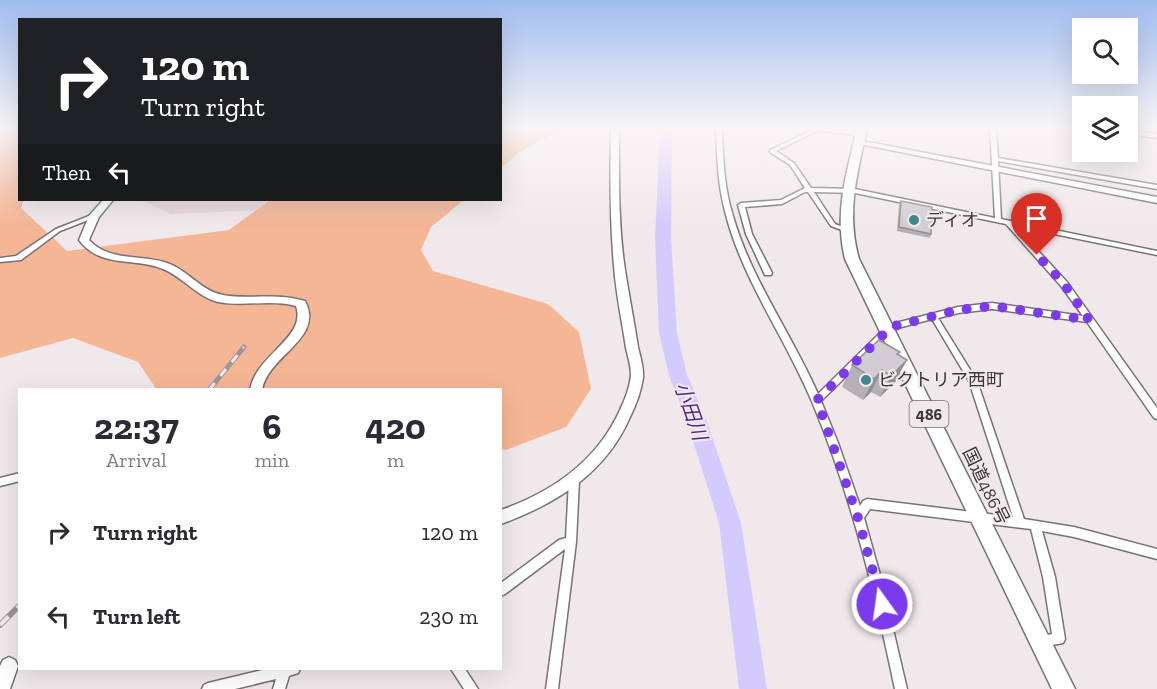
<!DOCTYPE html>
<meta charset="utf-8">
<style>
:root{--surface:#fff;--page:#f7f7f7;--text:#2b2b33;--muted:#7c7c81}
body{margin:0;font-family:"Zilla Slab","Noto Sans JP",serif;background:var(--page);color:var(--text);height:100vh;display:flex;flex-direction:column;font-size:22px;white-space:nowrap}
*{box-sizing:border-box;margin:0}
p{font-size:20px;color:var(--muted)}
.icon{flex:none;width:33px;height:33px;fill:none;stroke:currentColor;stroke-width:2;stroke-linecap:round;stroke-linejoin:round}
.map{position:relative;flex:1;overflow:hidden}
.side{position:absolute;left:18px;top:388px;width:484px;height:282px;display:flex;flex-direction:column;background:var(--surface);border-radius:0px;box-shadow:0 6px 24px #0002}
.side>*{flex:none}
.guide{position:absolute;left:18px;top:18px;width:484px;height:183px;border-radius:0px;box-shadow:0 6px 24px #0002;background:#202124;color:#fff;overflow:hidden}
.fabs{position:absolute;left:1072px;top:18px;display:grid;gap:12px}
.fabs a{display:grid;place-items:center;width:66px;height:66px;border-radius:0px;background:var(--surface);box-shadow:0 6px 24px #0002;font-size:30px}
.pin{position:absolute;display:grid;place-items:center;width:51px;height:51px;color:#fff;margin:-62px -26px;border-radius:50% 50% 50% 0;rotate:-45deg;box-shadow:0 0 6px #0007}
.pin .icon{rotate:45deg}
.me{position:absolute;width:66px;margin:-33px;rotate:346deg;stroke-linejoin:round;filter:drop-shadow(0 0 4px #0008)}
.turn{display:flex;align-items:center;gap:21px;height:126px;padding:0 24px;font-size:27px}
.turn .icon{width:78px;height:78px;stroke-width:2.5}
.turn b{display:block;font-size:42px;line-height:51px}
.then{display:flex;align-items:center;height:57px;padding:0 24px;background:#0003;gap:12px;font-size:22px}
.eta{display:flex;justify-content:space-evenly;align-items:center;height:102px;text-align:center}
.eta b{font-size:36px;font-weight:800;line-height:42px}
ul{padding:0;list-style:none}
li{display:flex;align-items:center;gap:18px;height:84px;padding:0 24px}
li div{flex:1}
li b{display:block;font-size:22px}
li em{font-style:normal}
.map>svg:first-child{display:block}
.built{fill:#e7d7de}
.green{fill:#f5b696}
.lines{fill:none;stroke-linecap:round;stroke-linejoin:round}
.river{fill:#d4cafe;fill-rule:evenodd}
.street-casing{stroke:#797275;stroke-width:3}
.secondary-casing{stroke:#797275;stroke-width:3}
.highway-casing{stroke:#797275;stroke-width:3}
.street{fill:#fff;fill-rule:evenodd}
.secondary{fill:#fff;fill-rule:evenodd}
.highway{fill:#fff;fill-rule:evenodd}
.rail-far1-casing{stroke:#9c9699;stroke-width:5}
.rail-casing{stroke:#9c9699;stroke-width:6}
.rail-far1{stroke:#f1e8ec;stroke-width:3;stroke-dasharray:9;stroke-linecap:butt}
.rail{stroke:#f1e8ec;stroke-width:4;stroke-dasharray:12;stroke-linecap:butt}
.wall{fill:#b5b0b5}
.shaded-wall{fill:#939094}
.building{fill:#d2cdd3;stroke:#939094;stroke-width:1.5}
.route{stroke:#7c3aed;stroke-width:10;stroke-dasharray:0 18}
.poi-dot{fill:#3f868f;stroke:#f1e8ec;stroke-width:2}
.labels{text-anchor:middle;stroke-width:4.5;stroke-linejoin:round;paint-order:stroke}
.shield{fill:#f1e8ec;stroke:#726d6f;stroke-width:1.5}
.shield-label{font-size:16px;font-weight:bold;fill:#3c383a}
.poi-label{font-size:18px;fill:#3c383a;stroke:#f1e8ec;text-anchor:start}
.street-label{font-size:18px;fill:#3c383a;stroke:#f1e8ec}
.water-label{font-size:20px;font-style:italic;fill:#4a2a89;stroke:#f1e8ec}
</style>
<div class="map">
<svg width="1157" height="689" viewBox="0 0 1157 689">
<rect width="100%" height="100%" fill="#f1e8ec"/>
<!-- built -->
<path class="built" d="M141 200H266L261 210 171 214Z"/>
<!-- green -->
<g class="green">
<path d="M0 129H19L20 200H24L21 208 67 251 229 230 270 200H464L431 227 421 250 433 271 548 304 579 332 591 389 566 427 506 450 501 449V390H157L138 362 73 338 0 358Z"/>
<path d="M501 129H561L517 154 501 168Z"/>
</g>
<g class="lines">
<!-- river -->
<path class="river" d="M660 129H672L671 239 677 333 687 375 707 422 741 523 767 689H739L719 523 687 422 669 375 659 333 655 239Z"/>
<!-- street casing -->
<g class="street-casing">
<g id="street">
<path d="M716 129H722C723 158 724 188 733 216 751 279 791 333 818 394L888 325 958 307 992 303 1083 316 1061 286 1006 224 855 193 814 192 835 224 846 228V230H842L831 226 808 192H805L782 204 745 207 752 234 772 273 771 275H765L746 234 738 205 741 203 781 200 805 188 790 165 770 152V150L814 129H821L776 151 794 163 811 188 855 189 995 218 990 129H996L998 158 1157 185V189L998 161 1001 219 1157 251V255L1015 226 1067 282 1157 408V419L1154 418 1087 322 992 309 958 313 938 318 977 381 1024 519 1074 527 1157 549V559L1074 537 1042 531 1055 577 1065 639 1063 643 1042 647 1038 645 1036 641 1038 637 1052 634 1043 577 1031 529 870 509 864 518 882 582 907 689H895C875 594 852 499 815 409 789 343 744 284 726 215 718 187 717 158 716 129ZM932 319 969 381 1013 517 867 499 863 501 860 506 838 443 821 401 894 329Z"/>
<path d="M821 129H835L860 132 863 134 860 136 824 131Z"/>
<path d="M1128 130 1157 134V138L1128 134Z"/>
<path d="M94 214 96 215V217L60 231 21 260 0 262V258L16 256 56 229Z"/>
<path d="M20 473V481L0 486V478Z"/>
<path d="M574 477 578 478 579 481 576 542 558 689H546L565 549 505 594 501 596V583L559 540 566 538 569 481 570 478Z"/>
<path d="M267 669H300L298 673 289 676 285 689H273L276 679 235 689H202L204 685 208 683Z"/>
<path d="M451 669H465L478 689H464Z"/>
</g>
</g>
<!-- secondary casing -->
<g class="secondary-casing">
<g id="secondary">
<path d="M611 129H619C619 176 618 224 625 270 629 296 634 321 638 347 640 356 644 368 643 378 641 391 636 405 630 417 606 473 556 504 501 524V510C552 492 597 461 620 410 625 400 630 386 631 375 631 366 628 357 626 348 622 321 616 294 614 266 610 221 610 175 611 129Z"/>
<path d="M857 140 1157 197V203L860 144 856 142Z"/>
<path d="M103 200H113L99 217 89 240C109 262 141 254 167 263 188 270 201 291 223 295 251 300 274 292 305 301 325 339 268 355 262 390H250C256 354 307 338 296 306 271 299 244 307 218 302 196 296 183 277 163 269 134 257 101 269 79 240L89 216Z"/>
<path d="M9 657 15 660 18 666 10 689H0V666L3 660Z"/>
</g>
</g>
<!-- highway casing -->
<g class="highway-casing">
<path id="highway" d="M857 129H867C857 174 846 214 859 259L1075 689H1052L845 259C834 213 846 174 857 129Z"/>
</g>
<!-- street -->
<use href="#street" class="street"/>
<!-- secondary -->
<use href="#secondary" class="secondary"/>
<!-- highway -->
<use href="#highway" class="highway"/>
<!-- rail-far1 casing -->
<g class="rail-far1-casing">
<path id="rail-far1" d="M209 390 244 347"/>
</g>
<!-- rail casing -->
<g class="rail-casing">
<path id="rail" d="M0 625 20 605"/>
</g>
<!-- rail-far1 -->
<use href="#rail-far1" class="rail-far1"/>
<!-- rail -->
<use href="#rail" class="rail"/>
</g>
<!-- wall -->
<g class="wall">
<path d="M901 201 931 234 930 238 897 231 899 204Z"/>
<path d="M898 355 895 382 880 397 871 392 863 400 842 387 852 365Z"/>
</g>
<!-- shaded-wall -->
<g class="shaded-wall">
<path d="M907 360 895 382 880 397 891 376Z"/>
<path d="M882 370 871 392 863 400 874 379Z"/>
</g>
<!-- building -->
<g class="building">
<path d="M901 201 932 207 931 234 899 227Z"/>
<path d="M879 340 900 352 897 354 907 360 891 376 882 370 874 379 852 365Z"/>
</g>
<!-- sky -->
<linearGradient id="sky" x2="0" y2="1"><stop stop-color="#a0bdf1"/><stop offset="0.57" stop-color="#f9f5f6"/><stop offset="1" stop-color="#f9f5f6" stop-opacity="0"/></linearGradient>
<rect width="1157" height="225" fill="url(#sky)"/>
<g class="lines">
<!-- route -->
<path class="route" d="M882 604 858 518 817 400 891 327 958 310 992 306 1089 320 1064 284 1037 255"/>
</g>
<!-- markers -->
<g class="poi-dot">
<circle cx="914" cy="220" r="6"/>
<circle cx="866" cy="380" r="6"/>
</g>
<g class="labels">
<!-- shield labels -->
<rect class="shield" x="909.5" y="401" width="39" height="26" rx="4.5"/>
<g class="shield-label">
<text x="929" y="420">486</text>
</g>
<!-- poi labels -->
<g class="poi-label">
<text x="926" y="226">ディオ</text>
<text x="878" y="386">ビクトリア西町</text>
</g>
<!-- street labels -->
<g class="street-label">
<text transform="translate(986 486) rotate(64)" y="6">国道486号</text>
</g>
<!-- water labels -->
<g class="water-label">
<text transform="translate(691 411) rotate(71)" y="7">小田川</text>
</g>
</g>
</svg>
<div class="fabs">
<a><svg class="icon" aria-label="search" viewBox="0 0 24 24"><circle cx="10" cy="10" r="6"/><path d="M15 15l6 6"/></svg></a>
<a><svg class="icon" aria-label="layers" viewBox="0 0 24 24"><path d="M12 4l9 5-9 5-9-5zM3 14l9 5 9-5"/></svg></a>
</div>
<div class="pin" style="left:1037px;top:255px;background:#d93025"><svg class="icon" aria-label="arrive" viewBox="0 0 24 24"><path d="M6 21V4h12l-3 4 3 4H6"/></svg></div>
<svg class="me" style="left:882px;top:604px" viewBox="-20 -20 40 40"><circle r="17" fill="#7c3aed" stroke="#fff" stroke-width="3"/><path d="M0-11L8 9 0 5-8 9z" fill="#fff"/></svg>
<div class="guide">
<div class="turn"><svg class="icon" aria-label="right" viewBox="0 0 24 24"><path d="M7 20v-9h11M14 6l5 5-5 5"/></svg><div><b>120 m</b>Turn right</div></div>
<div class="then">Then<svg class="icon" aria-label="left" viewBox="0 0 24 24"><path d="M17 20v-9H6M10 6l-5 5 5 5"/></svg></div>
</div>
<section class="side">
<div class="eta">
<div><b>22:37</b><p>Arrival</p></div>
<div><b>6</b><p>min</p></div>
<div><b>420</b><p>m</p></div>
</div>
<ul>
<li><svg class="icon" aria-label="right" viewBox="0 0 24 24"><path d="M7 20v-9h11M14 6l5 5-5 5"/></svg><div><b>Turn right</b></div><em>120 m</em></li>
<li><svg class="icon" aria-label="left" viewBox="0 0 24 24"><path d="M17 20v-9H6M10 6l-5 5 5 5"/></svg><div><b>Turn left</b></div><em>230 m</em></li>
</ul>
</section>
</div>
